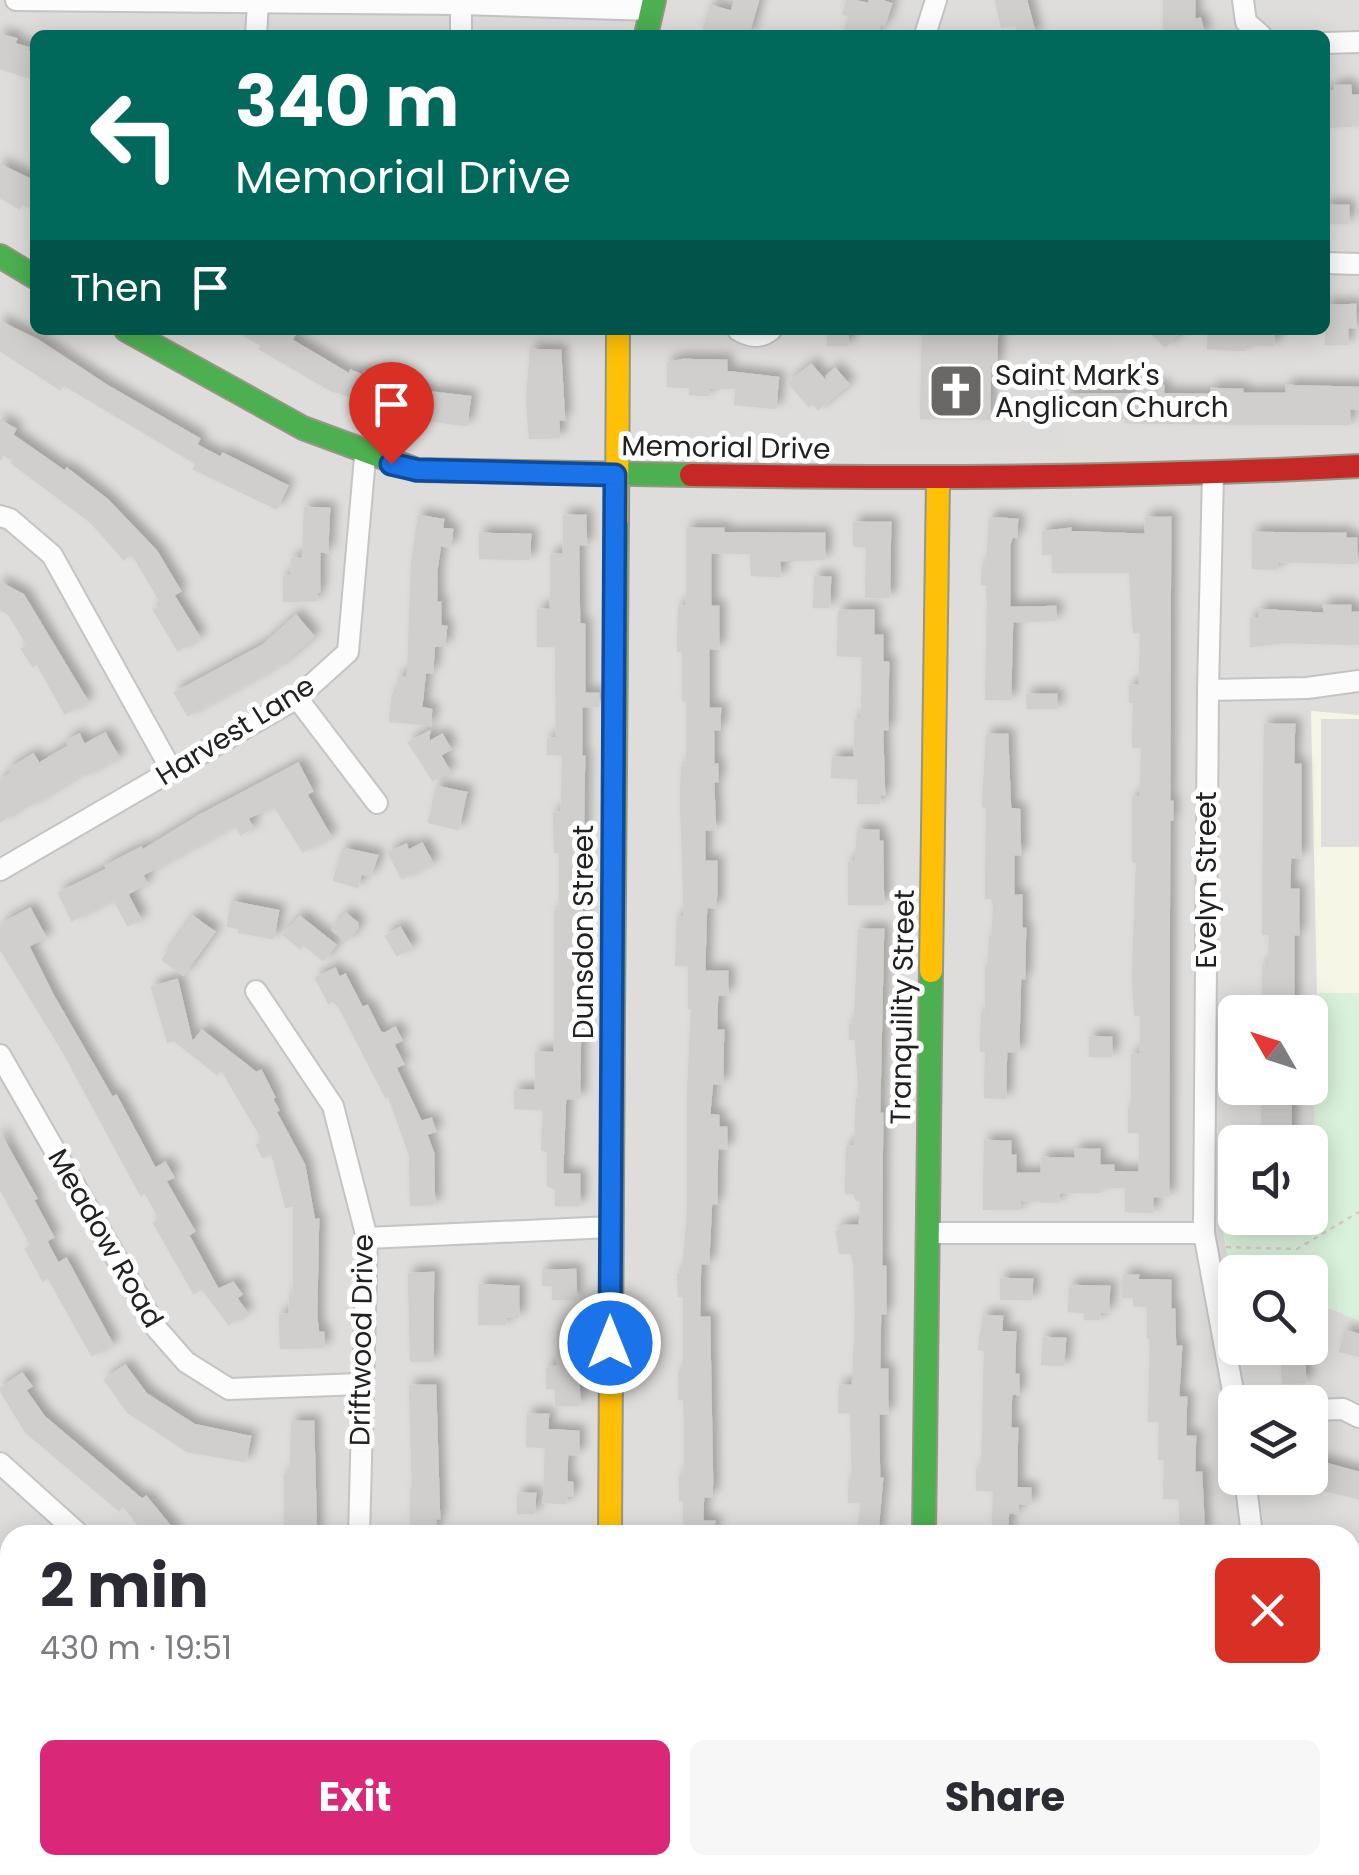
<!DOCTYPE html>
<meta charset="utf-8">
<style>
:root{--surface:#fff;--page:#f7f7f7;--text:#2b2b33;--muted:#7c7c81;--accent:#db2777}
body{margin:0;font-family:Poppins,sans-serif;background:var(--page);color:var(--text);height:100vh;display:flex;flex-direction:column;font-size:38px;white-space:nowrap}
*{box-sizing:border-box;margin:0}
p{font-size:32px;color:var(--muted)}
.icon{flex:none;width:55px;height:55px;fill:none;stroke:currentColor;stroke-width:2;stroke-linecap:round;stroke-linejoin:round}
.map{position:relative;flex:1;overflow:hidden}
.panel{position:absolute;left:0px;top:1525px;width:1360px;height:350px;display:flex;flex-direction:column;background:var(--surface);border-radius:30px 30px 0 0;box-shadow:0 5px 25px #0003}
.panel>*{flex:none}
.top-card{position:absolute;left:30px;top:30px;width:1300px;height:305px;border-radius:15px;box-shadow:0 5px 25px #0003;background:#00695c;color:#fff;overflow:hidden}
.needle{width:65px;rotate:309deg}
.fabs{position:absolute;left:1218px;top:995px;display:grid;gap:20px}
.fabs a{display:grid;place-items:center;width:110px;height:110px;border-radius:15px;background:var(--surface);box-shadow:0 5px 25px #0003;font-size:50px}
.pin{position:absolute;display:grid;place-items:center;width:85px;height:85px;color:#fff;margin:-102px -42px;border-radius:50% 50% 50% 0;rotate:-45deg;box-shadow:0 0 10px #0007}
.pin .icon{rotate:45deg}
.me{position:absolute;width:110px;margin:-55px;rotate:0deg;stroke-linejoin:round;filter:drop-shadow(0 0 8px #0008)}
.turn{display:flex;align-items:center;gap:35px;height:210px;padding:0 40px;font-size:45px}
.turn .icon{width:130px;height:130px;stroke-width:2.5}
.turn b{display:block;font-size:70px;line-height:85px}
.then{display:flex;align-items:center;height:95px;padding:0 40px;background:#0003;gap:20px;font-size:38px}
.round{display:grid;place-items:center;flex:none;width:105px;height:105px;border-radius:15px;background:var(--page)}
.summary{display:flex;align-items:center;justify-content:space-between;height:170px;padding:0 40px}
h1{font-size:60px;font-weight:700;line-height:75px}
.cta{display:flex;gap:20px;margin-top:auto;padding:20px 40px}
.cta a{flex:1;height:115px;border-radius:15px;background:var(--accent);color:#fff;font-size:40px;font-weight:700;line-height:115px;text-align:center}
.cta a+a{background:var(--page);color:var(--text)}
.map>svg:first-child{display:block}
.residential{fill:#dedddb;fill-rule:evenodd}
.education{fill:#f6f6e7}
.religious{fill:#dddcdb}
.park{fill:#daf2db}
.parking{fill:#dfdedd}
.building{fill:#d1cfcd;stroke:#d1cfcc;stroke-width:2.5;filter:url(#shadow)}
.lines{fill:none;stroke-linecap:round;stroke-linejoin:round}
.street-casing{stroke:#c4c4c2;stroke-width:24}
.fast-casing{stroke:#959783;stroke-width:26}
.slow-casing{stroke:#959783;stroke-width:26}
.jam-casing{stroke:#959783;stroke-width:26}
.path{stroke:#d7ccca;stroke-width:2.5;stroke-dasharray:5 5;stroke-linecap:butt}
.street{stroke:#fcfcfc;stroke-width:20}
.fast{stroke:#4caf50;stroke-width:22}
.slow{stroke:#ffc107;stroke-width:22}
.jam{stroke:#c62828;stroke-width:22}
.route-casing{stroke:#114b97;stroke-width:25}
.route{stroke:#1a73e8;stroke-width:18}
.labels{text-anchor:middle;stroke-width:10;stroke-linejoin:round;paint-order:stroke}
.poi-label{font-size:28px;fill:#212121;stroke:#fff;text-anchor:start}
.street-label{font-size:28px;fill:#212121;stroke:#fff}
</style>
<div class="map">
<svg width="1359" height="1875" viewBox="0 0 1359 1875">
<defs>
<filter id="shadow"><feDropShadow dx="6" dy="-6" stdDeviation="5" flood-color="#0004"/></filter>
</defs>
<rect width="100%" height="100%" fill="#eeedea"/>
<!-- residential -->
<path class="residential" d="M0 0H1359V1875H0ZM35 35H1325V330H35ZM1235 1012H1310V1088H1235ZM1235 1142H1310V1218H1235ZM1235 1272H1310V1348H1235ZM1235 1402H1310V1478H1235ZM10 1535H1350V1865H10Z"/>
<!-- education -->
<path class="education" d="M1311 711 1359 715V993H1317Z"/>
<!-- religious -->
<g class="religious">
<path d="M880 330H1113V360L1061 364 1062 451H878Z"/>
<path d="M10 1556V1694H0V1563Z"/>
</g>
<!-- park -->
<g class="park">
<path d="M1317 993H1359V1321L1331 1309 1310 1310V1272H1235V1297L1220 1218 1312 1223Z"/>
<rect x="650" y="1865" width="264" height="10"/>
</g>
<!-- parking -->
<g class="parking">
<rect x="1321" y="719" width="38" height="128"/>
<path d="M10 1635V1690H0V1637Z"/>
</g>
<!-- building -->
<g class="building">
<path d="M735 0H758L748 35H702L711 6 732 12Z"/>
<path d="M848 0 869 4 870 0H879L891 4 884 25 880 24 876 35H844L850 16 843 14Z"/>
<path d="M996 0H1026L1035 35H1019L1016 24 1002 27Z"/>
<path d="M1164 0H1194V20L1200 19 1204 35H1164Z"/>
<path d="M0 35 16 39 14 44 28 48 27 52H35V79L0 68Z"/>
<path d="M1335 86H1350L1351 96H1359V125L1325 127V92L1335 91Z"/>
<path d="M0 165 35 182V210L22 203 19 208 0 197Z"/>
<rect x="1325" y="206" width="23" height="17"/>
<path d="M1355 305V327H1347V344H1326V306Z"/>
<path d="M0 322 37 340 107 386 199 439 196 445 221 458 223 454 287 486 276 508 194 469 197 464 63 384 60 389 0 350Z"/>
<path d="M235 330H297L291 340 350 375 351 371 363 376 365 372 394 383 392 388 470 397 466 425 404 417 405 413 331 390 260 349 262 345Z"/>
<path d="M828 330H848L847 345H828Z"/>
<path d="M923 330H997L996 365H990L989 419 921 418Z"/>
<path d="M1148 330H1181L1165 346Z"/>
<path d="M1209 330H1274L1273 345 1244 344V350L1208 348Z"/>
<path d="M531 350 560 351 564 419H558L559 437 530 438 527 402Z"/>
<path d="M683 360 726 361V372L778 378 775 408 735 404 737 388 708 387V395L690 394V387L668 386V363Z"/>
<path d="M811 365 827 383V376L835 369 848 384 818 409 813 403 809 406 789 383Z"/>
<path d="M1137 386H1163V394L1212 395V389L1242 390V394H1287V386L1359 388 1358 408H1349V424L1168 423 1126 422V418H1065V395L1137 394Z"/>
<path d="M0 421 15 429 12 435 65 472 67 469 107 500 156 551 180 591 173 595 199 637 178 650 154 610 163 605 131 551 124 559 90 521 12 463 14 460 3 454 0 460Z"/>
<path d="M305 508 329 509 327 552 319 551V591H316V600L284 601V577H292V559H303Z"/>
<path d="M419 516 443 520 442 529 452 530 450 547 440 545 436 572V603H440V626L446 627 444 646 434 645 432 672H425L421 708 431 710 430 725 390 721 393 694 397 695 399 677 408 678 412 565Z"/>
<path d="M564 516H585L586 544H578L579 624 584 625V694H598V706H581V757H584L579 1098H565L562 1175H579V1205H556V1188L548 1186V1151L542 1150 544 1109 515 1108V1091H536V1053H555V911H560V852H555L554 813H562L563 754H548V739H557L556 646H538V610H551V555H564Z"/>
<path d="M990 518 1017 520 1016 537 1012 536 1009 545V608L1055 607V620L1012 621 1010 699H986L988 602 987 584H982L983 565H987Z"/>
<path d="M1146 518H1170L1169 802H1172V819H1169L1168 1196H1152V1212L1126 1211V1187H1099V1192H1058V1202L1019 1200V1209H984L985 1141 1010 1142V1156H1015V1174H1042V1158L1076 1159V1150H1099V1166H1113V1172L1140 1173V1132H1129V1108H1132V1055H1141V1015H1135L1133 977 1137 862 1133 861V798H1141L1142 747H1133L1134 702H1130V686H1140L1141 632H1134L1130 572H1053V554H1043V532L1070 529V532L1146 535Z"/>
<path d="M854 523H890L889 597H866L867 546H854Z"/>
<path d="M687 529H723V533L824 534V559L779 560 780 576 752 575 751 553 710 552V607H718V648H708V709H720L719 729H713V765H717V781H713L715 829H704V862H716V895L715 907H706L704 972H727V994L717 995 716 1031H723L722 1083H712L709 1115 718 1116V1128H726V1148H717L716 1203H711L708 1263H700L699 1318H709L712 1482 711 1496H703L702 1522H714L713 1535H684V1500H680V1476L685 1477V1413L684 1399H679V1372H684V1296H679L678 1274H683L688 1214V1098L692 1008H689V965H676L678 917 685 918 681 799 682 767H687V700H683V651H678L679 607H687Z"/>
<path d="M1253 533 1345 534V539H1356V563L1276 561V569L1253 568Z"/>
<path d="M480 534 530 535 529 559 480 558Z"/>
<path d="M815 577 830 578 829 607H814Z"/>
<path d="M0 583 23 595 87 701 65 713 37 663 33 666 22 649 28 645 9 614 0 609Z"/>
<path d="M1324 606H1350V613H1358L1359 644 1283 642 1251 646V619H1260V610L1325 614Z"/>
<path d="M839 611H873V636H882V662L888 663 887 729H882L884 794H879V803H858L859 778 832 777 833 758H855V720H862L863 656 838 655Z"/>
<path d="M296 616 313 636 283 662 188 715 175 693 264 645Z"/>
<path d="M1027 695H1056V708H1028Z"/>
<path d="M1265 725H1294L1293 765H1300V857H1290L1289 890H1298V934H1293V1012H1266V1005H1263V966H1269L1270 934H1263Z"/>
<path d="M429 732 428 743 442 735 450 749 440 755 449 771 433 780 409 743Z"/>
<path d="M105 734 118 757 84 775 83 772 31 804 29 801 0 821V782L12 773 10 769 33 755 39 764 69 746 67 741 79 735 84 745Z"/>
<path d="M987 735H1007L1010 809 1019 810 1020 854H1013V896H1021V929H1025L1024 978H1020L1018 1052 1006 1051 1005 1098 985 1097 986 1051H981L982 1013H986V966H989L990 937H993L994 907 992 898H986L987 807 983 806Z"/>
<path d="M298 764 312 791 306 794 330 836 303 851 274 805 247 818 252 827 241 834 235 824 142 875 146 883 127 894 140 919 128 925 114 899 72 920 59 893 108 869 106 866 141 848 142 851 199 816Z"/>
<path d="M437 787 466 793 458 829 429 822Z"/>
<path d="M858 830 878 831V842H882L883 904H849V863H856Z"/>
<path d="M422 844 432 863 402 878 389 853 406 845 408 851Z"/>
<path d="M344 849 377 856 370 876 361 873 357 887 334 880Z"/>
<path d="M232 902 278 911 273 938 239 932 240 928 228 926Z"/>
<path d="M30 909 45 937 28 946 53 996 112 1098 116 1096 155 1169 165 1163 173 1177 165 1181 194 1231 188 1235 218 1290 233 1283 241 1294 236 1298 246 1312 229 1324 202 1288 194 1293 154 1223 160 1219 145 1192 141 1195 62 1049 0 948V929L6 926 4 923Z"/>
<path d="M346 914 357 923V928L346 941 333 930Z"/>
<path d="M193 917 214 932 183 974 163 960Z"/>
<path d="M300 917 335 945 323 960 303 944 300 948 284 935Z"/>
<path d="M400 928 411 947 397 955 386 936Z"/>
<path d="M859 930H883L879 1114H882L881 1267H885V1313H880L879 1370H887V1413H878L879 1479H882L877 1535H858L862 1502H849L850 1478H853L851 1412H839L840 1386H853L856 1313 854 1263 852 1253H840L837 1232 844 1226H860L861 1200H857L853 1193H846L847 1147H855L857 1099 860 1100 856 1039H850V1025H855Z"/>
<path d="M335 969 339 978 345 975 362 1008 367 1006 380 1032 384 1034 395 1028 401 1040 393 1044 403 1064 395 1067 421 1122 431 1119 435 1131 426 1134 433 1153 434 1204 411 1205 410 1155 389 1096 386 1097 340 1008 333 1000 329 1003 316 978Z"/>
<path d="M177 980 192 1044 202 1031 256 1073 261 1071 274 1097 272 1099 278 1110 275 1111 304 1165 314 1220H318L316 1315 318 1333H323V1347L281 1348 280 1315H290V1295H294V1205L286 1207 272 1152 263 1157 257 1145 264 1141 221 1068 217 1074 174 1040 168 1042 152 987Z"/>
<path d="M1090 1037 1111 1038V1056H1090Z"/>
<path d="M1263 1088H1291L1290 1142H1262Z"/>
<path d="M0 1134 36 1198 33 1200 53 1237 46 1241 58 1264 66 1259 112 1344 92 1355 48 1277 43 1280 26 1249 32 1246 0 1188Z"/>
<path d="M575 1270 576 1299H553V1285H543V1271Z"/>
<path d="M433 1273 432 1361H411L409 1274Z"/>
<path d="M1124 1276H1138L1137 1280 1170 1281V1310H1174L1175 1347H1181L1178 1398H1186L1185 1437H1195L1194 1473H1201L1204 1533H1181L1180 1498H1164L1165 1459H1159L1160 1421H1149L1151 1340 1148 1337V1306L1134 1305V1297H1123Z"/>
<path d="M1001 1279 1032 1280 1031 1299H1001Z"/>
<path d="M480 1285 518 1287V1317L505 1316V1324H479Z"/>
<path d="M1070 1286 1109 1287 1108 1311H1100L1099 1319H1085V1312L1069 1311Z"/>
<path d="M984 1316 1002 1317 1001 1332 1015 1333 1014 1375H1018V1394L1011 1393 1010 1429H1017L1016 1488 1030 1489V1504L1018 1503 1017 1513 1008 1512 1007 1535H993L994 1490H977V1470H982L985 1355 984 1350 979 1349Z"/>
<path d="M558 1331H578L579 1405H556V1388H547V1369L558 1366Z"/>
<path d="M1346 1331 1359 1335V1356L1340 1351Z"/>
<path d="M1044 1338 1065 1339 1063 1365 1042 1364Z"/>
<path d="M1281 1348H1304L1305 1382 1283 1383Z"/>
<path d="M125 1366 146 1394 194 1425 250 1437 245 1461 187 1451 128 1412 105 1380Z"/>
<path d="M22 1374 31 1386 25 1390 44 1417 142 1500 146 1497 177 1535H147L123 1505 119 1510 26 1432 0 1389Z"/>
<path d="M410 1386H435L439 1518 435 1519V1532H411V1490H413Z"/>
<path d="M528 1415H548L547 1430 578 1432V1454H567L566 1482 572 1483V1495H567L566 1503 544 1502 546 1447 527 1446Z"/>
<path d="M292 1422H313L316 1535H295V1528H285V1475H291Z"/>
<path d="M1319 1462 1359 1473V1498L1310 1487V1463Z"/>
<path d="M518 1494H535L534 1513H518Z"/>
</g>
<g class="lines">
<!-- street casing -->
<g class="street-casing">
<g id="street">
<path d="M16 0 461 4 651 10"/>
<path d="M1243 0 1246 22 1261 35"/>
<path d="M461 4V35"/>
<path d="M256 35 258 3"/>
<path d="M925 35 936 0"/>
<path d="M1325 43 1359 42"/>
<path d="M1325 263 1359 264"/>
<path d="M738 330C750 337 760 339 771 330"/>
<path d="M1213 474 1208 690 1204 1233 1235 1402"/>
<path d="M0 516 10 519 52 555 172 771"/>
<path d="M1208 690 1307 688 1359 681"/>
<path d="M297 698 377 803"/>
<path d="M0 870 297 698 348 652 365 457"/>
<path d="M256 991 333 1106 367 1238 359 1535"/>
<path d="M0 1055 157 1329 186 1362 229 1389 361 1384"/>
<path d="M930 1233H1204"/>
<path d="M367 1238 611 1227"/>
<path d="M1310 1410 1343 1409 1359 1417"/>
<path d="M0 1463 80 1535"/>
<path d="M1245 1478 1252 1535"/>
<path d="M1350 1640 1359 1644"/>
<path d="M0 1707H10"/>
<path d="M141 1865V1875"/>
<path d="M356 1865V1875"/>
<path d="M923 1865V1875"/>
<path d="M1258 1875V1865"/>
</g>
</g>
<!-- fast casing -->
<g class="fast-casing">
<g id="fast">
<path d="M646 35 654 0"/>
<path d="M0 256 35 277"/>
<path d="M126 330 303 428 417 470 691 475"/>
<path d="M613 1017 617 520"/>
<path d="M924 1535 931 971"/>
</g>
</g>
<!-- slow casing -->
<g class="slow-casing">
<g id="slow">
<path d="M617 520 618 330"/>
<path d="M931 971 938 479"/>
<path d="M610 1535 613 1017"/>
<path d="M611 1865V1875"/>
</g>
</g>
<!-- jam casing -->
<g class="jam-casing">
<path id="jam" d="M691 475C914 479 1136 478 1359 466"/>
</g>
<!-- path -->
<path class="path" d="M1226 1247 1297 1249 1359 1212"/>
<!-- street -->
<use href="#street" class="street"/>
<!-- fast -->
<use href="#fast" class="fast"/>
<!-- slow -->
<use href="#slow" class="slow"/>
<!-- jam -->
<use href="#jam" class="jam"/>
</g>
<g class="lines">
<!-- route casing -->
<g class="route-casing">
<path id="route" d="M391 464 417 470 615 475 610 1343"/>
</g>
<!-- route -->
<use href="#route" class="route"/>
</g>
<!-- icons -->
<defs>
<g id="church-square" transform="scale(2.875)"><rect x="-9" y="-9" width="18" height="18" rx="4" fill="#696867" stroke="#fff"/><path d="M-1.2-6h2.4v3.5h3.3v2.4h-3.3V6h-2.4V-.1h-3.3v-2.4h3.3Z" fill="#fff"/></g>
</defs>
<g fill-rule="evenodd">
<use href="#church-square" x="956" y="391"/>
</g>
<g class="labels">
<!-- poi labels -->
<g class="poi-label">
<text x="995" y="385">Saint Mark's<tspan x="995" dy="32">Anglican Church</tspan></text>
</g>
<!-- street labels -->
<g class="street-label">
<text transform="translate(726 447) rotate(1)" y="10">Memorial Drive</text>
<text transform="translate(235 730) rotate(-32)" y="10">Harvest Lane</text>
<text transform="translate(1206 880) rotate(-90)" y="10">Evelyn Street</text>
<text transform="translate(583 932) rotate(-90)" y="10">Dunsdon Street</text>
<text transform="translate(902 1007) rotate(-89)" y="10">Tranquility Street</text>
<text transform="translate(106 1238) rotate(60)" y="10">Meadow Road</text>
<text transform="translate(361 1340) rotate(-89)" y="10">Driftwood Drive</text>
</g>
</g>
</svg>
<div class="fabs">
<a><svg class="needle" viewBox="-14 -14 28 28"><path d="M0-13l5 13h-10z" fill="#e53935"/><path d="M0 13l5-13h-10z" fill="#7c7c81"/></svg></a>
<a><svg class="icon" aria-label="sound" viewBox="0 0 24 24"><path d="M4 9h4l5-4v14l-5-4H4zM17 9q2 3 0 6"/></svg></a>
<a><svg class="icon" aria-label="search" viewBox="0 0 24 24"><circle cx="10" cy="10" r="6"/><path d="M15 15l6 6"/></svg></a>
<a><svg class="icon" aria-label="layers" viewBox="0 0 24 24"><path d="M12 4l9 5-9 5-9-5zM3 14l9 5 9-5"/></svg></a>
</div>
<div class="pin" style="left:391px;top:464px;background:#d93025"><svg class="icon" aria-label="arrive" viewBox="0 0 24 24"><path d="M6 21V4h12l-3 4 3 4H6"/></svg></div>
<svg class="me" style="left:610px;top:1343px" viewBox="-20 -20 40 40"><circle r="17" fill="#1a73e8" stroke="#fff" stroke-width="3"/><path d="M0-11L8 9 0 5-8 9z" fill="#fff"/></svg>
<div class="top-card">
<div class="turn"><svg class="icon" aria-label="left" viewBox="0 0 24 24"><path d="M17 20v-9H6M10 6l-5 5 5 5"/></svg><div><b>340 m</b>Memorial Drive</div></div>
<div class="then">Then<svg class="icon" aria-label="arrive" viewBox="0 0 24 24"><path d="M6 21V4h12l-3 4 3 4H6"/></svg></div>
</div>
<section class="panel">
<div class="summary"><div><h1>2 min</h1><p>430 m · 19:51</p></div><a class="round" style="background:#d93025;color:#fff"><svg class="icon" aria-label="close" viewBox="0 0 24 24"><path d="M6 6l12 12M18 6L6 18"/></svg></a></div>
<div class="cta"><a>Exit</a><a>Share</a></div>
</section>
</div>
